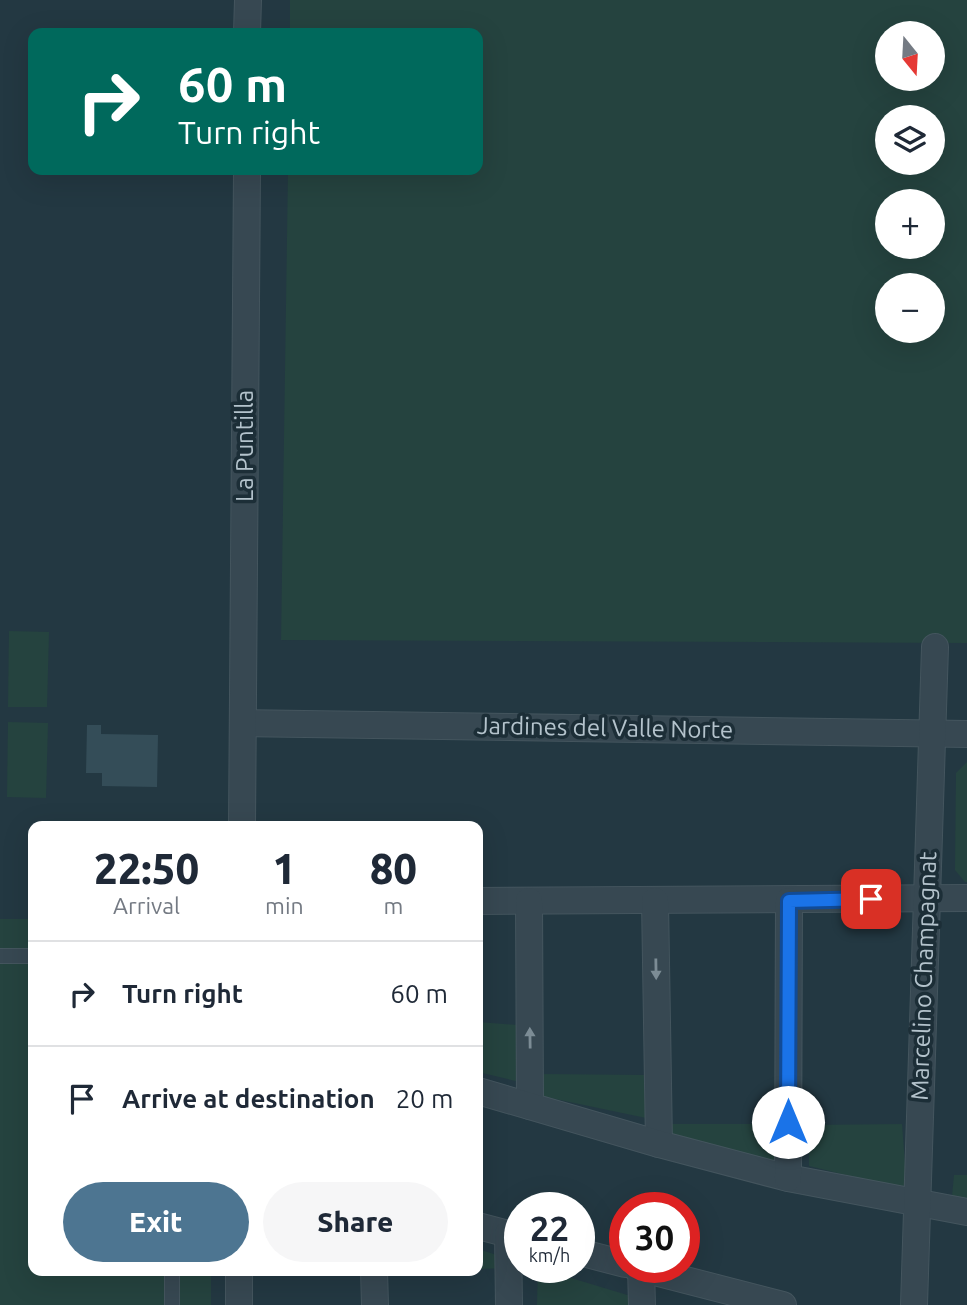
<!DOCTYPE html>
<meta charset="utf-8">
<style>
:root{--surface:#fff;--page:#f6f6f7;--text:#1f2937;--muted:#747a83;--line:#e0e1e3;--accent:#4d7591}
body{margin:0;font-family:Ubuntu,sans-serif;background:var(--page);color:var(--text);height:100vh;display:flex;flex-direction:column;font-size:26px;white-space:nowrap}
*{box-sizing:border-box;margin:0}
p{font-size:23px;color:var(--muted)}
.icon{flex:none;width:38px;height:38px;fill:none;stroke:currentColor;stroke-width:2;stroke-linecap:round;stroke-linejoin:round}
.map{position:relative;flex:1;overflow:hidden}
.details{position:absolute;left:28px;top:821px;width:455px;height:455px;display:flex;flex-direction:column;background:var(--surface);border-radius:14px;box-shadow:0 7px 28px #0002}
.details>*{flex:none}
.hud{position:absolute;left:28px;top:28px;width:455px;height:147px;border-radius:14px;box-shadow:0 7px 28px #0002;background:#00695c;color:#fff;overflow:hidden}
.needle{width:46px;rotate:162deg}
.controls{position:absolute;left:875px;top:21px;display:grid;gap:14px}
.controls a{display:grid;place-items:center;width:70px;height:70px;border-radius:50%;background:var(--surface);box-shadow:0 7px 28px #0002;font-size:35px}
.speed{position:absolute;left:504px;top:1192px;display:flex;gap:14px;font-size:35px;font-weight:700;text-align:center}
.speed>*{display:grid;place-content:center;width:91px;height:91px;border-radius:50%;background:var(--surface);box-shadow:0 7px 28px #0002;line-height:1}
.speed small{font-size:18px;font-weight:400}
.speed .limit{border:10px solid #d22;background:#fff;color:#111}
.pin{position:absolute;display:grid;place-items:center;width:60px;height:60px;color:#fff;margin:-30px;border-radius:14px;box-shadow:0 4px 10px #0006}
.me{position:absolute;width:77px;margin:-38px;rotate:0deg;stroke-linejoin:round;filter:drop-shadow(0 0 5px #0008)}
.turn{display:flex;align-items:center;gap:24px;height:147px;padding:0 35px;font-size:32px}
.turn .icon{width:91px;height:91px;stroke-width:2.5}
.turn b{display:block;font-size:49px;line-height:60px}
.eta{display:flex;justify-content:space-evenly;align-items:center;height:119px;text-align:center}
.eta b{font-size:42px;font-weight:800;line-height:49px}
.primary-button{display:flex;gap:14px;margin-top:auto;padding:14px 35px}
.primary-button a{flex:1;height:80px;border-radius:42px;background:var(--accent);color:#fff;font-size:28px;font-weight:800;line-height:80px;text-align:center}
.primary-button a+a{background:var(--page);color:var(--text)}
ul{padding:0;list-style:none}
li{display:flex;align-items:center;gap:21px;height:105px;padding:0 35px;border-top:2px solid var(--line)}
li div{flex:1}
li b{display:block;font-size:26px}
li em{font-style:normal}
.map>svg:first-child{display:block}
.green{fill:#25433f;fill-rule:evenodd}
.building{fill:#344d58}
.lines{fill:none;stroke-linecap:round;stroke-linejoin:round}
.service-casing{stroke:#44555e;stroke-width:16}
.minor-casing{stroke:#44555e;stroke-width:28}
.service{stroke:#374852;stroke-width:14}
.minor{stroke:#374852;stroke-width:26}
.oneway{fill:#7c8c95}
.route-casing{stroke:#114b97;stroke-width:18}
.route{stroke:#1a73e8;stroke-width:12}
.labels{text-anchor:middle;stroke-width:7;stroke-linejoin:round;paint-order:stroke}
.street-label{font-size:24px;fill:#b4c3cc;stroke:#1c2e37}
</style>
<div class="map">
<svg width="967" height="1305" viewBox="0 0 967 1305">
<rect width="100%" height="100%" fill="#233842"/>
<!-- green -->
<g class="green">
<path d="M290 0H967V643L281 640 288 170H478V33H290ZM887 33H933V79H887ZM887 117H933V163H887ZM887 201H933V247H887ZM887 285H933V331H887Z"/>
<path d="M9 631 49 632 47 707H8Z"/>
<path d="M8 722 48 723 46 798 7 797Z"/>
<path d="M967 762V882H965L955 870 956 773Z"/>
<path d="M0 919H33V1270L211 1271V1305H0Z"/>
<path d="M478 1022 518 1025 520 1082 478 1072Z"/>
<path d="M542 1074 644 1075 646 1118 541 1096Z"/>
<path d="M668 1124H782L783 1168 667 1140Z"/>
<path d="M902 1124 907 1190 809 1166V1125Z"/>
<path d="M954 1175H967V1199L952 1196Z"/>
<path d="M478 1249 503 1257 508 1268 478 1269Z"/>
<path d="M538 1268 634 1297V1305H537Z"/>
</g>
<!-- building -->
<path class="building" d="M87 725H101V734L158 735 157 787 102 786V773H86Z"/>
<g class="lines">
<!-- service casing -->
<g class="service-casing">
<g id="service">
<path d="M0 956H33"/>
<path d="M172 1305V1270"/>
</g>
</g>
<!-- minor casing -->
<g class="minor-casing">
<g id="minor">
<path d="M247 33 248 0"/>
<path d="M243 723 967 734"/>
<path d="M242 826 247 170"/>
<path d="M478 901 967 898"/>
<path d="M529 901 530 1106"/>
<path d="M655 901 659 1144"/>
<path d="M478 1091 659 1144 788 1178 967 1212"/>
<path d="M788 1178 789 901"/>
<path d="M478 1226 520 1237"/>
<path d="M508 1234 509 1305"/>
<path d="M579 1252 625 1264"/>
<path d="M635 1267 783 1305"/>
<path d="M641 1268 642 1305"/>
<path d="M374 1270 375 1305"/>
<path d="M239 1305V1270"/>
<path d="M914 1305 935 647"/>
</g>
</g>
<!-- service -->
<use href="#service" class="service"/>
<!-- minor -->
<use href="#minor" class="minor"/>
</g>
<!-- one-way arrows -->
<defs><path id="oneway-solid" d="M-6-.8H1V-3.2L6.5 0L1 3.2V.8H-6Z" transform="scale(1.75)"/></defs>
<g class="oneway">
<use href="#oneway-solid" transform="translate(656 969) rotate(89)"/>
<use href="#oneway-solid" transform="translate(530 1038) rotate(-91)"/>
</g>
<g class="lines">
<!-- route casing -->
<g class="route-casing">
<path id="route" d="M788 1122 789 901 871 899"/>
</g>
<!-- route -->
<use href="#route" class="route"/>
</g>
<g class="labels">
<!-- street labels -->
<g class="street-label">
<text transform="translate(245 446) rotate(-90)" y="8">La Puntilla</text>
<text transform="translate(605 728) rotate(1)" y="8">Jardines del Valle Norte</text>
<text transform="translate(924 976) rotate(-88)" y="8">Marcelino Champagnat</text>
</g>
</g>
</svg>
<div class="controls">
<a><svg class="needle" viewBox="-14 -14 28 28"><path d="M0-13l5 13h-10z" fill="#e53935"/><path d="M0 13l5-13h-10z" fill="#747a83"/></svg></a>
<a><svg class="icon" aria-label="layers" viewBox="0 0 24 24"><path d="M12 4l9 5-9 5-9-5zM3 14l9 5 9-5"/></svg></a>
<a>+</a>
<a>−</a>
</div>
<div class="speed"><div>22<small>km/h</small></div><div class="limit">30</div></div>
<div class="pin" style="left:871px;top:899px;background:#d93025"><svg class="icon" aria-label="arrive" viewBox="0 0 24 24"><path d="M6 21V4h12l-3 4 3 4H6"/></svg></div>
<svg class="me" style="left:788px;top:1122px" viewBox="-20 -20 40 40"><circle r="19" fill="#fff"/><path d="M0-13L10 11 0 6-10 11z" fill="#1a73e8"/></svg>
<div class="hud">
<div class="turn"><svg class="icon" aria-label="right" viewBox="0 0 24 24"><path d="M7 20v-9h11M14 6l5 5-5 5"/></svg><div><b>60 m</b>Turn right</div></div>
</div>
<section class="details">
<div class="eta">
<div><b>22:50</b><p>Arrival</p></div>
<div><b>1</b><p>min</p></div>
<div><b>80</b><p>m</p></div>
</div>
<ul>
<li><svg class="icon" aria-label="right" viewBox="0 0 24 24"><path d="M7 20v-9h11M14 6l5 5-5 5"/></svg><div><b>Turn right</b></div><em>60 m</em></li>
<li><svg class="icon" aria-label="arrive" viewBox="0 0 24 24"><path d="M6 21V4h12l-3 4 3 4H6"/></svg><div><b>Arrive at destination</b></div><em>20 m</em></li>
</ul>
<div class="primary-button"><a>Exit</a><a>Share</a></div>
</section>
</div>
